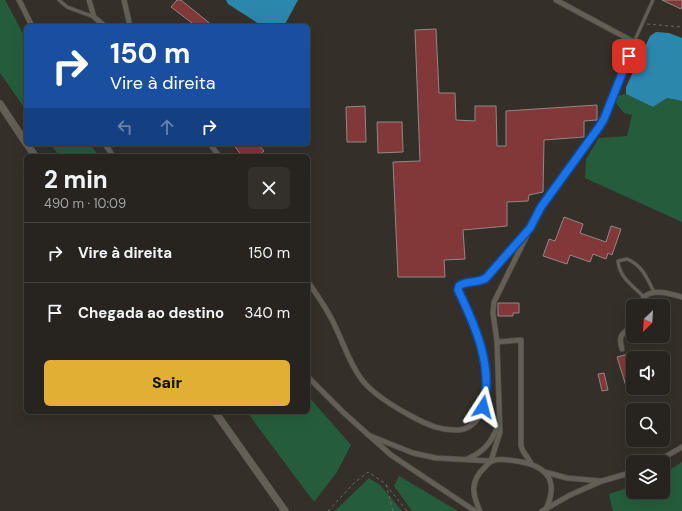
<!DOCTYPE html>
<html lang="pt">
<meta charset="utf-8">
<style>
:root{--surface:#27241f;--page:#33302c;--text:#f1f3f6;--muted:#a4a4a4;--line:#43413d;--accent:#e1af34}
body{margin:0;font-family:"DM Sans",sans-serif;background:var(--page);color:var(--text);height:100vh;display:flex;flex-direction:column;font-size:15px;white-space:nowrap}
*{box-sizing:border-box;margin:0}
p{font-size:13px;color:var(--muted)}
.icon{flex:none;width:22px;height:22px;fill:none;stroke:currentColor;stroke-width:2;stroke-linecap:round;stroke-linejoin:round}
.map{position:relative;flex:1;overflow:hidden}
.side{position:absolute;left:24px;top:154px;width:286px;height:260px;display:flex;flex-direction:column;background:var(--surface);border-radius:6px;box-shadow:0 4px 16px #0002,0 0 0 1px var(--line)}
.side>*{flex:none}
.guide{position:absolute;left:24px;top:24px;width:286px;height:122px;border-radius:6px;box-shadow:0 4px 16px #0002,0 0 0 1px var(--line);background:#1a4fa0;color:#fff;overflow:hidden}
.needle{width:26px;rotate:205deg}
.tools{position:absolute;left:626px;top:299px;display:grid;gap:8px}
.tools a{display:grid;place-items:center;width:44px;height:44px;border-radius:6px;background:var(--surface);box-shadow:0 4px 16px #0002,0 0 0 1px var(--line);font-size:20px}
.pin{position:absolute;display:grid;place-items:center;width:34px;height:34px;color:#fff;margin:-17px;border-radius:8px;box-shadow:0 2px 6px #0006}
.me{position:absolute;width:44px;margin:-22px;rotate:9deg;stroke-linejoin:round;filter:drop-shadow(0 0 3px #0008)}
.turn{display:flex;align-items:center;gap:14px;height:84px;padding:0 20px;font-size:18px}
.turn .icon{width:52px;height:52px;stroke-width:2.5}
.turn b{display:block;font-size:28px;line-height:34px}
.lanes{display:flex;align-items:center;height:38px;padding:0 20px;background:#0003;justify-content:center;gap:20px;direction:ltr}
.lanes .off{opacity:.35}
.round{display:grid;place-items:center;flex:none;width:42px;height:42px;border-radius:6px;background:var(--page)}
.overview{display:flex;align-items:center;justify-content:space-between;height:68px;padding:0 20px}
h1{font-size:24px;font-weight:800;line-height:30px}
.primary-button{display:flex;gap:8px;margin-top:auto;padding:8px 20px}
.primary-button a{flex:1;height:46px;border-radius:6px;background:var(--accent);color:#111;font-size:16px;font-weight:800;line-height:46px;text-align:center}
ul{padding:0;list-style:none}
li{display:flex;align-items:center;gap:12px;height:60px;padding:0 20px;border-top:1px solid var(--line)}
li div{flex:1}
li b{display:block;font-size:15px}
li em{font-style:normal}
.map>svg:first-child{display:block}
.green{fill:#255d3c}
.water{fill:#2c87ad}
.building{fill:#823838;stroke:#928786}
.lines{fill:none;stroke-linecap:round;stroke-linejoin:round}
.service-casing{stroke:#524f49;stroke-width:4}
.minor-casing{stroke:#524f49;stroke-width:6}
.secondary-casing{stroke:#524f49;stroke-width:8}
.path{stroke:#6d6963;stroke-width:1;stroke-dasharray:3 3;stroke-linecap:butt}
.service{stroke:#635f57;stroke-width:2.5}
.minor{stroke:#635f57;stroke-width:4.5}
.secondary{stroke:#635f57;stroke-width:7}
.route-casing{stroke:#114b97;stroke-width:10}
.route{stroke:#1a73e8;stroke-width:7}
</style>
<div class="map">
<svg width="682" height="511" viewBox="0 0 682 511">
<rect width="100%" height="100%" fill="#343029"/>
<!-- green -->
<g class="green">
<path d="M0 0H5L26 39V110L0 73Z"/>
<path d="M626 94 653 107 667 98 682 101V222L585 178 586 159 599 138 627 136 632 115 624 113 616 103 618 96Z"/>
<path d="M51 144H90L99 156H59Z"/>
<path d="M308 396 351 445 337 472 314 502 247 412H308Z"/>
<path d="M682 462V511H613L609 494 633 486V492H663V474Z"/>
<path d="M399 476 458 511H412L394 486Z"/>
<path d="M369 478 380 485 402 511H335Z"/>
</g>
<!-- water -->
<g class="water">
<path d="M226 0H298L284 26H262L228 4Z"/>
<path d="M656 32 669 33 682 38V101L667 98 653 107 626 94V87L650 36Z"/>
</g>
<!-- building -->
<g class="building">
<path d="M177 0H181L213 26H196L171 7Z"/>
<path d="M662 0H682V6L681 9Z"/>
<path d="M436 29 439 93H455L456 120 475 121V106H496L497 146H506V111L597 105V120L584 121V137L544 140 543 192 529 195 528 201 507 202V226L463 230 465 259 444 260 445 277H398L393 162 420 161 415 30Z"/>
<path d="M365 106 366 142H347L346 107Z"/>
<path d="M377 122H402L403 152 378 153Z"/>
<path d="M233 144H258L264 151 258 156H242Z"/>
<path d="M564 217 583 224 580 233 606 242 611 226 621 229 612 255 608 253 606 259 593 254 590 262 570 255 567 264 543 256 549 239 555 241Z"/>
<path d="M498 303H519V313H513V316H498Z"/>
<path d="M636 352 638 358H633V384L626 386 617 357Z"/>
<path d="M604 373 608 390 602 391 598 374Z"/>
</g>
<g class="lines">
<!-- service casing -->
<g class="service-casing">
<g id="service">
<path d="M59 0 67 7 94 17"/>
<path d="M634 42 653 0"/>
<path d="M644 297C633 286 619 277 618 261L627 259C642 265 647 278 654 292"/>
</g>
</g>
<!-- minor casing -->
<g class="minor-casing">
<g id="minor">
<path d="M19 0 32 26"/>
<path d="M89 0 94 17 105 26"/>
<path d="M124 0 130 26"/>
<path d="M105 144 113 156"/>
<path d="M210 144 219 156"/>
<path d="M308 282C318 296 328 310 335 326 344 344 349 363 362 380 374 395 396 408 413 417 428 425 441 431 459 430 476 428 485 411 486 395 488 367 480 341 469 316 466 307 459 297 458 288 462 280 470 283 477 282 480 282 483 280 486 278L527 232"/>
<path d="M640 306C641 303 643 300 644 297 653 288 672 294 682 297"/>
<path d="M497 342 521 340V446L523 451 531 463"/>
<path d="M622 349C618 334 622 334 633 326"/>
<path d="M308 377 344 413 391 455 475 511"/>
<path d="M368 435 413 453 436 458 491 461 500 432 497 342 493 313 494 302 541 207 604 119 634 42 556 0"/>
<path d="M467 459C484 452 492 442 498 425"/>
<path d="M656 462 682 447"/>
<path d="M545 472 567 478 601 481"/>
<path d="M480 511C472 494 470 481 485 467 487 465 489 462 492 461 499 458 509 460 516 461 545 465 560 479 546 509"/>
<path d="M542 511 570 495 602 481 633 472"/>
</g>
</g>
<!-- secondary casing -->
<g class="secondary-casing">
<g id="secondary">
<path d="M0 104 26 143"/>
<path d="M27 144 35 156"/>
<path d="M215 412 285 511"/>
</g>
</g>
<!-- path -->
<g class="path">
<path d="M647 24 682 27"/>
<path d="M386 485 407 511"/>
<path d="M328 511 354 483 368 472 386 484 393 511"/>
</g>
<!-- service -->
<use href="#service" class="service"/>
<!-- minor -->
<use href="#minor" class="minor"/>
<!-- secondary -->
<use href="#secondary" class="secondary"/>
</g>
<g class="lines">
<!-- route casing -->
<g class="route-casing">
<path id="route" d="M483 407C494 368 475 325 458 290L459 286C466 280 477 284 486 278L530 228 541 207 599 127 604 119 629 56"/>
</g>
<!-- route -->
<use href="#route" class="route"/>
</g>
</svg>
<div class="tools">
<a><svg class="needle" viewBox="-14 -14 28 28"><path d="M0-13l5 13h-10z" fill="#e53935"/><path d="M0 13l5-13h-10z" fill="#a4a4a4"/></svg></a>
<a><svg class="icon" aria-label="sound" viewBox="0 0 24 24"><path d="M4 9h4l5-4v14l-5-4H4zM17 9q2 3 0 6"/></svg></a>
<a><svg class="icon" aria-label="search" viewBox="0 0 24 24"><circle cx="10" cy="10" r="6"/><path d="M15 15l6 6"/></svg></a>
<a><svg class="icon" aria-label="layers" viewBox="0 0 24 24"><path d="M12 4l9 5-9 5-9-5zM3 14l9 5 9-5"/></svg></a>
</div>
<div class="pin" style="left:629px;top:56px;background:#d93025"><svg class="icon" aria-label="arrive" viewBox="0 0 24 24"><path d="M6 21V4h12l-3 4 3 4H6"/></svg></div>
<svg class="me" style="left:483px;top:407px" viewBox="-20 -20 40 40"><path d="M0-17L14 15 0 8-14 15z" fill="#1a73e8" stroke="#fff" stroke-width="4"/></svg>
<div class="guide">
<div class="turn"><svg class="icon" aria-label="right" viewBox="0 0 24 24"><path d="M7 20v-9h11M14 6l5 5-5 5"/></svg><div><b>150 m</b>Vire à direita</div></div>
<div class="lanes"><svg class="icon off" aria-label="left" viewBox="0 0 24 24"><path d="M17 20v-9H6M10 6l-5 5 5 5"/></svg><svg class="icon off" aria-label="ahead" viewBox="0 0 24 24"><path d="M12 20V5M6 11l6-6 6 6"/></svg><svg class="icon" aria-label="right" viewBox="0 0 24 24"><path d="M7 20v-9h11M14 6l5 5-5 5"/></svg></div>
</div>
<section class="side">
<div class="overview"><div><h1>2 min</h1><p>490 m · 10:09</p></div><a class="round"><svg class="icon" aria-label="close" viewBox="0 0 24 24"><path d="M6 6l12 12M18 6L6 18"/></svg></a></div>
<ul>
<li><svg class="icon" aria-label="right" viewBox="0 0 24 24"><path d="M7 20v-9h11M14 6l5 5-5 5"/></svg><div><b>Vire à direita</b></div><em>150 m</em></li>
<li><svg class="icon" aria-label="arrive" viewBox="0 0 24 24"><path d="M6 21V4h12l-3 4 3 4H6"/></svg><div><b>Chegada ao destino</b></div><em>340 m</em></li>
</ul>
<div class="primary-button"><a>Sair</a></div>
</section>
</div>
